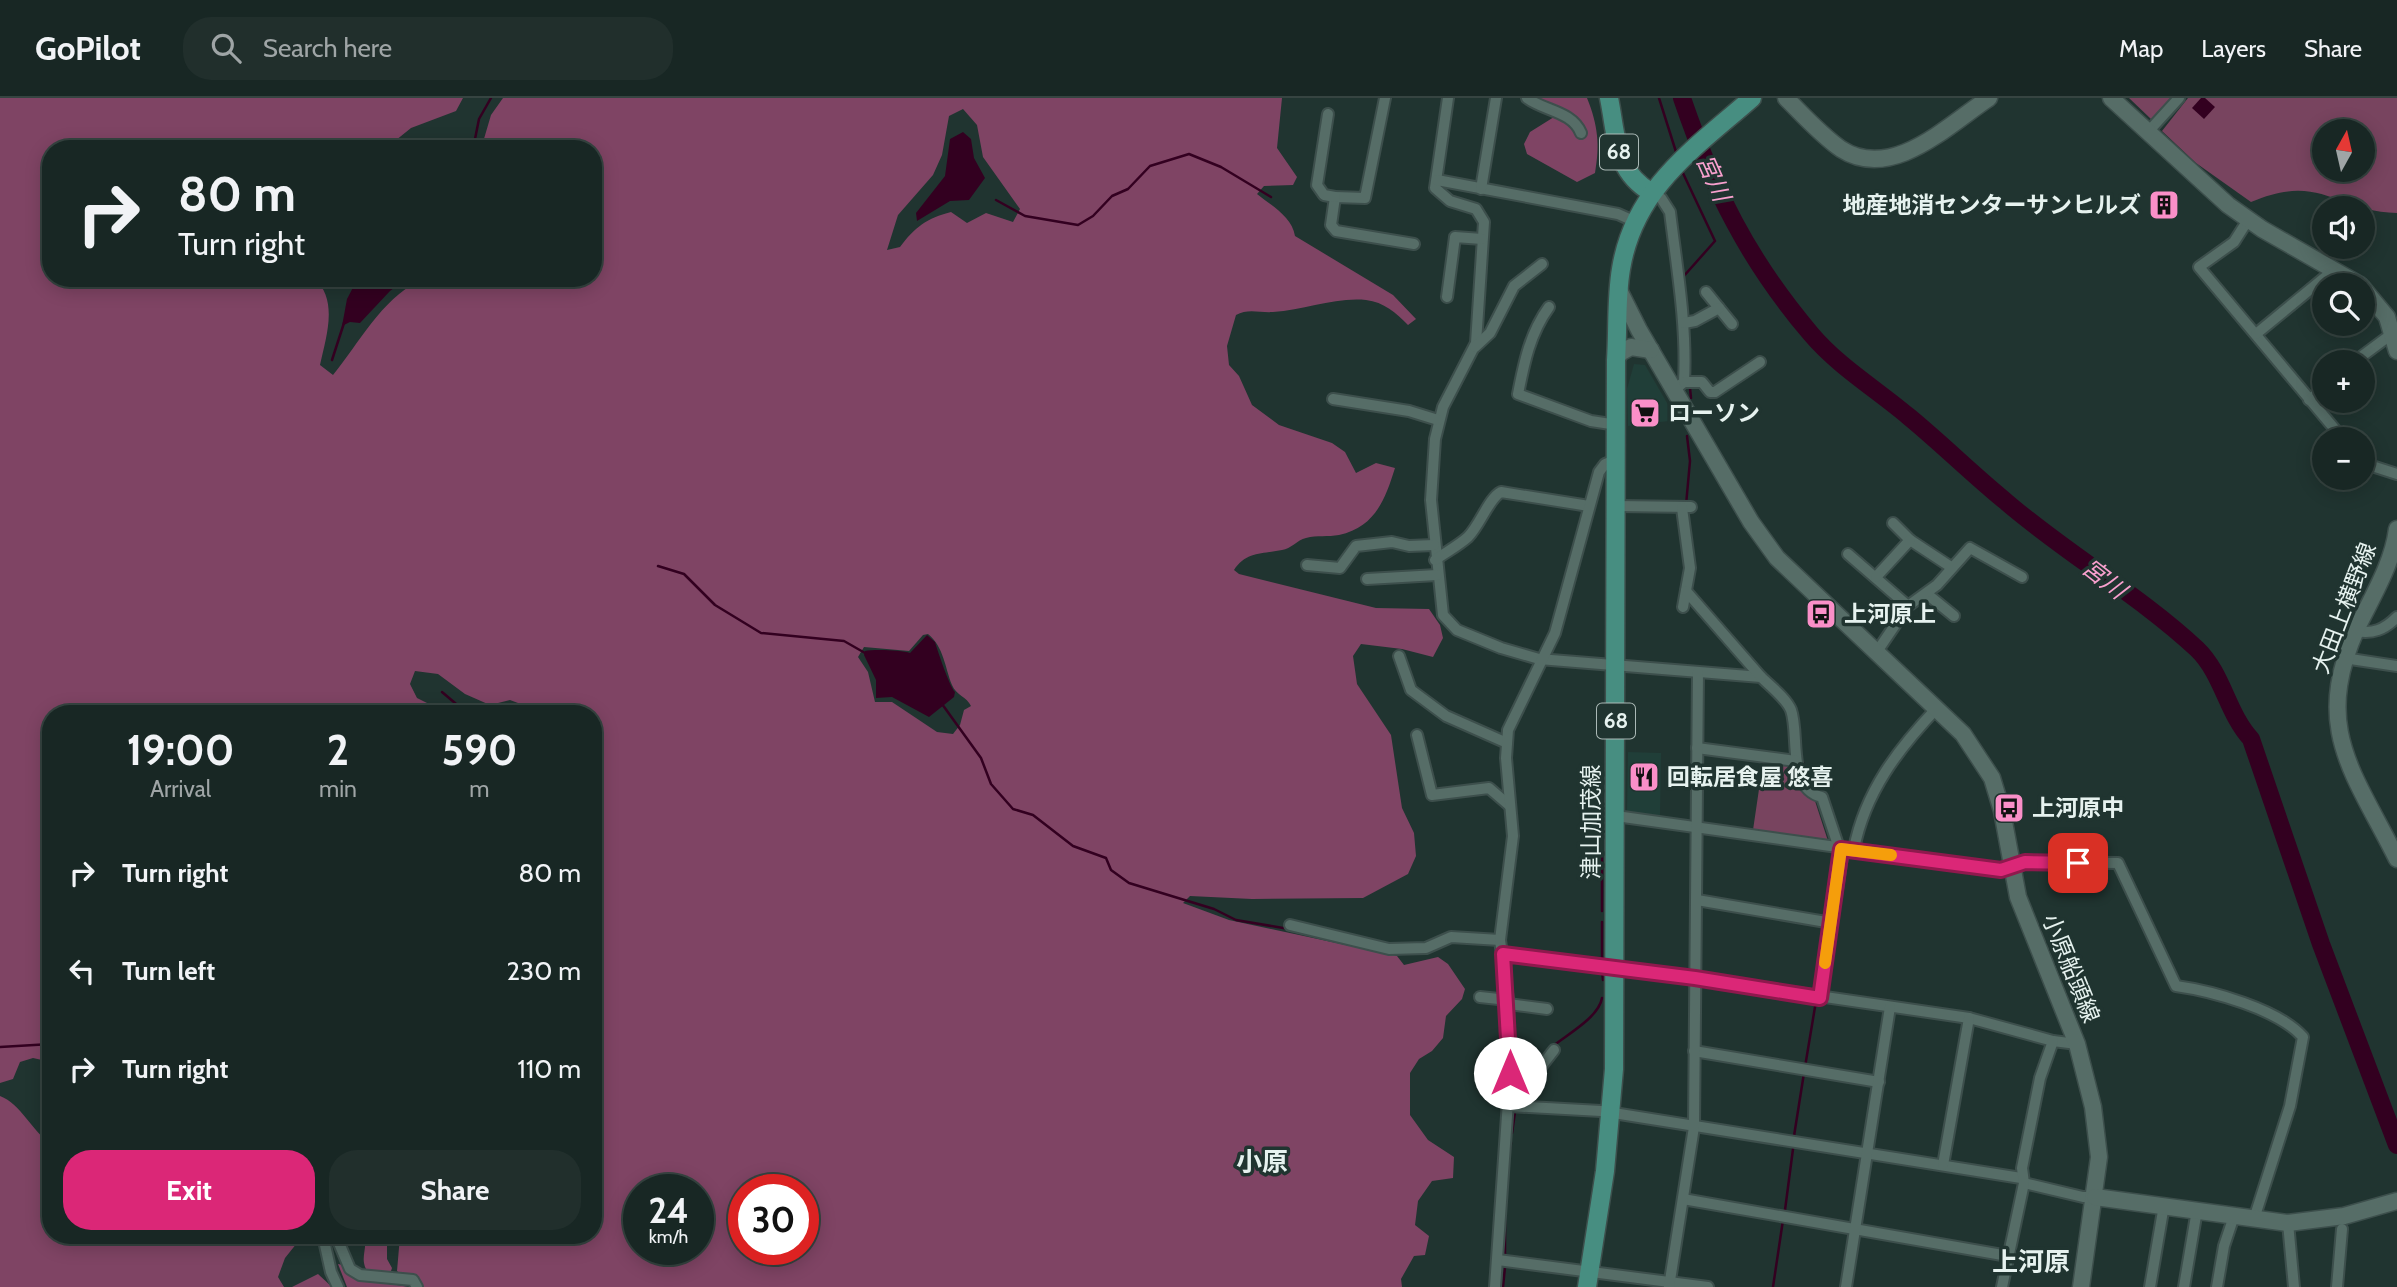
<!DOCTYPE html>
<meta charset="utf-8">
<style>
:root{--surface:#182724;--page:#212f2c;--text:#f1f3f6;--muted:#9fa5a6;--line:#364441;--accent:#db2777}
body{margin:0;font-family:Cabin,"Noto Sans JP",sans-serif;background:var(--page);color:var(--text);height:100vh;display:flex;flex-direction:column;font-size:26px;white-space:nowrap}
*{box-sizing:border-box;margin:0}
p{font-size:23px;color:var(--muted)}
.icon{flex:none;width:38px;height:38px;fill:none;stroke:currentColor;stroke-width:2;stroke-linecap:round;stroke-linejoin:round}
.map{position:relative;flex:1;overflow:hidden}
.drawer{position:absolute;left:42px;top:607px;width:560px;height:539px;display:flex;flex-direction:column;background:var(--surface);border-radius:28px;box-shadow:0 4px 18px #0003,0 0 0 2px var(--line)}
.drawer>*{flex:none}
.top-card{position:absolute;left:42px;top:42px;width:560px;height:147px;border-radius:28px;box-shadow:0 4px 18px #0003,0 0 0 2px var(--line);background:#182724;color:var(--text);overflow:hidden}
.needle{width:46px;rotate:8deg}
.fabs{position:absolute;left:2312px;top:21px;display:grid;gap:14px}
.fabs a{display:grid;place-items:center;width:63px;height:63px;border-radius:50%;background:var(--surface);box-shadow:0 4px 18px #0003,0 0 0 2px var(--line);font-size:35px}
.speed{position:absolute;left:623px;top:1076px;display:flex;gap:14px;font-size:35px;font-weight:700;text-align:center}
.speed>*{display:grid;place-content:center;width:91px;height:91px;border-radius:50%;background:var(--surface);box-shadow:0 4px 18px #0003,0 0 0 2px var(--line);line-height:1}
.speed small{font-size:18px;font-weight:400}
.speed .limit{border:10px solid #d22;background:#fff;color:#111}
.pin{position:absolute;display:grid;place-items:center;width:60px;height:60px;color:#fff;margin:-30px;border-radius:14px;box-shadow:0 4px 10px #0006}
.me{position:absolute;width:77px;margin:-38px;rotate:0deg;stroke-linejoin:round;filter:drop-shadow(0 0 5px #0008)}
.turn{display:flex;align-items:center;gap:24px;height:147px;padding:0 21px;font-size:32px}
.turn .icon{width:91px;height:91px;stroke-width:2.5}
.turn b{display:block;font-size:49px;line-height:60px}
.eta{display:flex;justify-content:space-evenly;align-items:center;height:119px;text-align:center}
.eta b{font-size:42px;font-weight:700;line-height:49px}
.primary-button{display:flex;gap:14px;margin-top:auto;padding:14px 21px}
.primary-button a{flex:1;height:80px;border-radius:28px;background:var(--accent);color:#fff;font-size:28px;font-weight:700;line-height:80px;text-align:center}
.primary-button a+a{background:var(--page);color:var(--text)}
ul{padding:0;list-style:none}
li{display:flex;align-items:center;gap:21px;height:98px;padding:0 21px}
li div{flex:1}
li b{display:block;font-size:26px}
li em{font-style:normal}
header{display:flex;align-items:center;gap:42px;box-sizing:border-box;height:98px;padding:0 35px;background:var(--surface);border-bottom:2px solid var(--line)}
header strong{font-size:33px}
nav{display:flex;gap:38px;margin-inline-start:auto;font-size:24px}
.search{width:490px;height:63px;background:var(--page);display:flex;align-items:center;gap:18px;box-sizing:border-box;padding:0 24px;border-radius:28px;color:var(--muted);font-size:26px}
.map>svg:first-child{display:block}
.built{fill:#203e38}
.green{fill:#78445f;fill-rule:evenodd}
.forest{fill:#7f4464;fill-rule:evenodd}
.water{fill:#330020}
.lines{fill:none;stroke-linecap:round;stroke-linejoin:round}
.stream{stroke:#330020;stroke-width:2.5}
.river{stroke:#330020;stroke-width:18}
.street-casing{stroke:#3d4f4c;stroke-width:14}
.secondary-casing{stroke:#3d4f4c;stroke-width:19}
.primary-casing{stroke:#3d4f4c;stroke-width:21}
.street{stroke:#566d67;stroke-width:10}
.secondary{stroke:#566d67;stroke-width:16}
.primary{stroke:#478e81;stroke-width:18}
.route-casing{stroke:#8e194d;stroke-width:18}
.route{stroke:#db2777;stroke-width:12}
.slow{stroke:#f59e0b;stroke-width:12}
.labels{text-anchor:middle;stroke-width:7;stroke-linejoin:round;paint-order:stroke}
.shield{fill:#203430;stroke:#abb9b6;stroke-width:2}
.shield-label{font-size:21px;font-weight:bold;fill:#e6f2ef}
.poi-label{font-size:23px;font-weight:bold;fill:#e6f2ef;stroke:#203430;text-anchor:start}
.street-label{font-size:23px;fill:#e6f2ef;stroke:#203430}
.water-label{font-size:24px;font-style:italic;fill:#f9a0ce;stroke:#203430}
.quarter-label{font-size:26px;font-weight:bold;fill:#e6f2ef;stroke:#203430}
</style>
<header>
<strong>GoPilot</strong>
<div class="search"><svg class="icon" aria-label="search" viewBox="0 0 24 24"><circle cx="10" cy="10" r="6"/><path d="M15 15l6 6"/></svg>Search here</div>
<nav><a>Map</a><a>Layers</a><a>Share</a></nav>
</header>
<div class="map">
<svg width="2397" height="1189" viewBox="0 0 2397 1189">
<rect width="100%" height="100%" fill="#203430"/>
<!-- built -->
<g class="built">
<path d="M1634 266 1645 267 1677 322 1628 328 1627 291Z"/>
<path d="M1628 654 1661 655 1660 719 1627 715Z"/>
</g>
<!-- green -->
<g class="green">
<path d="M2129 0H2171L2151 21Z"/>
<path d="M2188 0H2397V115C2334 114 2322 74 2251 104L2196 65 2162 33ZM2324 33H2362V72H2324Z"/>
<path d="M1763 664 1794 668 1804 691 1815 703 1828 743 1753 732Z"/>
</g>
<!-- forest -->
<g class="forest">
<path d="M0 0H463L456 13 411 30 385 51H51V180H314C339 202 326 239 320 267L333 277C360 244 380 203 420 182 432 175 569 180 593 180V51H481L491 17 503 0H1282L1277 50 1297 79 1293 87 1264 88 1257 96C1272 108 1292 119 1295 138L1393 197 1416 221 1408 227C1396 215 1384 204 1366 202 1335 199 1305 212 1273 214 1260 215 1248 210 1236 217L1227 248 1229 267 1239 278 1252 307 1279 327 1332 345 1345 354 1356 375 1376 365 1395 370C1385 402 1375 429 1339 437 1328 439 1317 437 1306 440 1297 442 1291 451 1282 452 1263 456 1246 453 1234 472L1239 476 1376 510 1429 511 1440 527 1443 540 1433 559 1402 551 1361 546 1353 558 1357 586 1391 637 1402 710 1414 735 1416 758 1408 776 1363 800 1252 801 1190 798 1183 805 1229 822 1397 858 1404 867 1438 859 1448 866 1465 891 1462 901 1446 918 1443 940 1432 953 1419 961 1410 975V1017L1428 1042 1454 1059 1453 1080 1432 1083 1418 1103 1415 1127 1429 1138 1425 1157 1414 1158 1401 1181 1402 1189H423L417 1180 403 1178 397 1173 400 1138H593V616H518V605L510 602 490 607 465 596 438 576 415 573 410 586 417 600 449 616H51V964L33 960 20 964 13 981 0 985ZM963 11 977 27 983 59 1020 111 1013 124 986 115 967 125 951 114C927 120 915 129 900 149L887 152 898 117 933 77 942 57 949 18ZM928 536C944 549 945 570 952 587 956 597 967 599 971 608L964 612 960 627 953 636 937 634 892 604H875L868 574 858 559 864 549 909 553 923 537ZM639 1092H698V1152H639ZM744 1092H803V1152H744Z"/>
<path d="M1538 0H1587C1598 27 1600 47 1595 75L1577 84 1527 56 1524 46 1530 34 1554 19V11Z"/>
<path d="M0 998C21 1006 32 1033 51 1046V1138H295L297 1145 285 1160 278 1179 284 1189H0Z"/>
<path d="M364 1138H387V1161L392 1170 390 1176 366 1171C360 1159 368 1150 364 1138Z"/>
<path d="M338 1166 343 1167C364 1189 380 1183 408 1189H347Z"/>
<path d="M318 1176 332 1189H292Z"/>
</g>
<!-- water -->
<g class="water">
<path d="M2201 0H2205L2215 9 2204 21 2192 10Z"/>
<path d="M963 34 971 41 974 60 985 80 969 102 950 103 917 123 916 115 945 78 950 41Z"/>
<path d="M358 180H407L390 193 360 225 350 224 342 228 347 201Z"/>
<path d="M927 537 935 544C938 554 949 587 955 594L954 599 929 619 892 599 876 600V582L864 557 865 553C873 551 902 552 910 555Z"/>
</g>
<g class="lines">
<!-- stream -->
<g class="stream">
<path d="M1659 0 1677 57"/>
<path d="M473 51 479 21 491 0"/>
<path d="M1682 73 1715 143 1683 179"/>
<path d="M996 102 1025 118 1078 127 1093 118 1112 98 1128 91 1150 68 1189 56 1221 69 1271 99"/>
<path d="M332 262 344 225"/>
<path d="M1690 290 1691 300"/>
<path d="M1686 407 1690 363 1687 338"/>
<path d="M658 468 684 476 715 507 761 535 844 543 865 555"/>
<path d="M1702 503 1745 554"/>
<path d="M442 594 468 616"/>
<path d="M942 606 981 660 991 686 1013 711 1033 717 1073 748 1106 760 1111 772 1129 785 1214 811 1236 822 1289 831"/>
<path d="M1801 661 1817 692"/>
<path d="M1602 760V813"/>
<path d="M1602 824V862"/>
<path d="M1602 873 1603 882"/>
<path d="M1553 948C1568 936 1599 919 1602 900"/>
<path d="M0 949 51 946"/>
<path d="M1805 969 1816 903"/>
<path d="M1512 1035 1515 1014"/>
<path d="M1794 1038 1804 975"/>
<path d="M1510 1050 1511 1045"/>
<path d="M1785 1112 1793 1051"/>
<path d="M1505 1159V1115"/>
<path d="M1503 1189 1505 1169"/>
<path d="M1773 1189 1783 1122"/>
</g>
<!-- river -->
<path class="river" d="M1682 0C1713 91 1748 162 1811 236 1838 268 1876 291 1908 318 1941 345 1971 375 2004 402 2065 455 2138 496 2197 551 2223 576 2227 615 2251 641L2321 846 2397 1047"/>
<!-- street casing -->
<g class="street-casing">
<g id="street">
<path d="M1385 0 1365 100 1335 99 1331 127 1336 133 1414 146"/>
<path d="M1448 0 1435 90 1450 103 1476 111 1484 124 1476 245 1443 309 1435 341 1431 402 1443 517 1457 532 1501 550 1539 561 1761 579C1770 588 1786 600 1791 612 1800 637 1786 690 1822 699L1842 759 1820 900"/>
<path d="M1527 0C1544 13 1572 13 1581 35"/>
<path d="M1328 16 1317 87 1324 97 1335 99"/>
<path d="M2148 34 2179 0"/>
<path d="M1437 82 1618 116 1636 124"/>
<path d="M1481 91 1496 0"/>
<path d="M1652 95 1661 100 1670 114C1677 171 1687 227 1684 284L1674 292"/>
<path d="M2248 122 2234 144 2199 169 2343 341"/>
<path d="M1706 194 1732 226"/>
<path d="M1447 199 1455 139 1482 141"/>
<path d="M1549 209C1530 235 1524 265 1518 296L1591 323 1617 327"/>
<path d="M1684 225 1695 223 1719 210"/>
<path d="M2256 236 2335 171"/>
<path d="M1475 249 1490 235 1514 188 1542 166"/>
<path d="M2354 264 2393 235"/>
<path d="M1684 284H1702L1710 294H1715L1760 264"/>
<path d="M1333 301 1409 313 1438 322"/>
<path d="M2309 302 2324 290"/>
<path d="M2362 360 2372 368 2397 376"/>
<path d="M1617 408 1691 409"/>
<path d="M1682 410 1690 470 1683 509"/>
<path d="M1893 425 1910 442 1951 469"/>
<path d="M1848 456 1908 508"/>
<path d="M1435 462C1446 454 1458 448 1468 439 1480 427 1489 400 1501 394L1589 408"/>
<path d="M1307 467 1340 470 1356 448 1392 444 1409 448 1434 447"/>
<path d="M1876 479 1910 442"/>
<path d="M1367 481 1437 477"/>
<path d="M1686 493 1761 579"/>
<path d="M1927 496 1954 518"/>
<path d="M2356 533C2373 536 2384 532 2397 519"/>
<path d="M1876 555 1908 508 1937 487 1970 450 2022 479"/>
<path d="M1399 558 1411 592 1446 618 1507 645"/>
<path d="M2344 560 2397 568"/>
<path d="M1417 637 1432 697 1489 690 1510 708"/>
<path d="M1697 650 1796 663"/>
<path d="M1616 718 2001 772 2025 764 2118 765 2176 888C2212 893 2278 911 2303 939L2290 1008 2254 1121"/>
<path d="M1854 751C1865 694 1898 651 1937 610"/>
<path d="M1697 802 1832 825"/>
<path d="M1290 827 1389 851 1426 850 1451 839 1500 842"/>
<path d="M1503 856 1695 880 1969 920 2053 943 2077 946"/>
<path d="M1480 899 1508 902"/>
<path d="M1508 906 1547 911"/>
<path d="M1694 953 1879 984"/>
<path d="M1509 1008 1601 1013 2021 1080"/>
<path d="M1517 1008 1526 988 1554 952"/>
<path d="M1943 1067 1969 920"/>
<path d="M2024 1085 2083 1099H2095"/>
<path d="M1683 1101 2008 1158"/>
<path d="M2288 1125 2294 1189"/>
<path d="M323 1138 331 1174 338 1189"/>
<path d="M336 1138 350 1171 360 1177 413 1182 417 1189"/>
<path d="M1498 1162 1708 1189"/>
<path d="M1495 1189 1510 975 1508 902 1500 842 1513 738 1506 660 1508 632 1555 535 1599 374 1605 366 1617 361"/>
<path d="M1669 1189 1694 1029 1698 574"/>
<path d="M1846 1189 1890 909"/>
<path d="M2002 1189 2024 1085 2022 1070 2040 980 2053 943"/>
<path d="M2150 1189 2164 1107"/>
<path d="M2184 1189 2197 1112"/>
<path d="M2217 1189 2224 1148 2234 1118"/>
<path d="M2337 1189 2342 1131"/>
</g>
</g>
<!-- secondary casing -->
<g class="secondary-casing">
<g id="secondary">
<path d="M1786 0C1803 17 1821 37 1841 51 1892 84 1948 27 1989 0"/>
<path d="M2111 0 2228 107 2262 131 2360 187"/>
<path d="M2362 189 2387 219 2397 253"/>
<path d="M1619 192 1639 232 1751 424 1777 460 1963 636 1992 680 2002 713 2018 799 2077 946 2093 1009 2099 1059 2081 1189"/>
<path d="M1616 262 1620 255 1631 249 1651 252"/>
<path d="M2397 431C2393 465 2372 499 2357 530 2312 630 2353 673 2397 761"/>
<path d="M2095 1099 2288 1125 2344 1118 2397 1103"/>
</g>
</g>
<!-- primary casing -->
<g class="primary-casing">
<g id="primary">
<path d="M1609 0C1617 39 1614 73 1652 95"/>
<path d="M1587 1189 1605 1073 1614 971 1616 262C1618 232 1616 200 1621 171 1634 90 1695 50 1752 0"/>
</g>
</g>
<!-- street -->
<use href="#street" class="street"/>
<!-- secondary -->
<use href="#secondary" class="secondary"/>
<!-- primary -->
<use href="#primary" class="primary"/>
</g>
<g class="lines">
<!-- route casing -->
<g class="route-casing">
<path id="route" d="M1510 975 1503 856 1695 880 1820 900 1841 751 2001 772 2025 764 2078 765"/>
</g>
<!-- route -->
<use href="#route" class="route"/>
<!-- slow -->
<path class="slow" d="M1825 865 1841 751 1891 757"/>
</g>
<!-- icons -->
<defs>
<g id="building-square" transform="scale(1.575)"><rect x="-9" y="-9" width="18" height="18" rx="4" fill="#fa8fc8" stroke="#203430"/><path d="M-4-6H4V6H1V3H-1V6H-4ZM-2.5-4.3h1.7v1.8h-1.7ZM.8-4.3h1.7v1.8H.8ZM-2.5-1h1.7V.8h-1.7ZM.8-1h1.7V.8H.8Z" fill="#111"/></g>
<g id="supermarket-square" transform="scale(1.575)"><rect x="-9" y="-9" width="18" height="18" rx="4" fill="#fa8fc8" stroke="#203430"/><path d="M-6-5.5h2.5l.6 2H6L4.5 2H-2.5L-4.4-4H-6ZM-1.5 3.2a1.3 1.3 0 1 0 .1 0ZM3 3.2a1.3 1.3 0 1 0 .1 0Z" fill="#111"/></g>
<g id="bus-square" transform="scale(1.575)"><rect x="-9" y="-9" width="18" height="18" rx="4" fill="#fa8fc8" stroke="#203430"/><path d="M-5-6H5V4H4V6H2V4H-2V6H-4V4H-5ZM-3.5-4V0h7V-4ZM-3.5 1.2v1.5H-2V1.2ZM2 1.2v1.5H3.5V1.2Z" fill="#111"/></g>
<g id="restaurant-square" transform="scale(1.575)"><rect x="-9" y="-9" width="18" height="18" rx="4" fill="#fa8fc8" stroke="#203430"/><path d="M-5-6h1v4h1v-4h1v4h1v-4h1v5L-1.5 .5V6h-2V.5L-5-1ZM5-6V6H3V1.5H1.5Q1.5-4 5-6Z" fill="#111"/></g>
</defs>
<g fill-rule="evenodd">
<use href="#building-square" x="2164" y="107"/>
<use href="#supermarket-square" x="1645" y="315"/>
<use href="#bus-square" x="1821" y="516"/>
<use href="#restaurant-square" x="1644" y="679"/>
<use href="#bus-square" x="2009" y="710"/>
</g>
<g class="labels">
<!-- shield labels -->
<g class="shield">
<rect x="1600" y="36.5" width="38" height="35" rx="5"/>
<rect x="1597" y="605.5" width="38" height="35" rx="5"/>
</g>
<g class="shield-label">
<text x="1619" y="61">68</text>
<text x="1616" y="630">68</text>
</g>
<!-- poi labels -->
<g class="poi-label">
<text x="2141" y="115" text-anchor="end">地産地消センターサンヒルズ</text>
<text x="1668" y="323">ローソン</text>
<text x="1844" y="524">上河原上</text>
<text x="1667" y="687">回転居食屋 悠喜</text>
<text x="2032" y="718">上河原中</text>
</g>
<!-- street labels -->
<g class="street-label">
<text transform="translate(2344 510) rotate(-69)" y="8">大田上横野線</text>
<text transform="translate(1591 724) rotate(-90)" y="8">津山加茂線</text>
<text transform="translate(2071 870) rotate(68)" y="8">小原船頭線</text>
</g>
<!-- water labels -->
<g class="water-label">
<text transform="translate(1713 80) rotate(66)" y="8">宮川</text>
<text transform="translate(2104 481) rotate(38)" y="8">宮川</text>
</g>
<!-- quarter labels -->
<g class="quarter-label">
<text x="1262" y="1073">小原</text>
<text x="2031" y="1173">上河原</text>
</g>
</g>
</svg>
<div class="fabs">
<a><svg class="needle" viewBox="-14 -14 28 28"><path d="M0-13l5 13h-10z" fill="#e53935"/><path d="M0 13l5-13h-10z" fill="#9fa5a6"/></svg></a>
<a><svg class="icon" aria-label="sound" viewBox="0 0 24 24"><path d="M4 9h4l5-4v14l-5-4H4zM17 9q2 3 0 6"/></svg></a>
<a><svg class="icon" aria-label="search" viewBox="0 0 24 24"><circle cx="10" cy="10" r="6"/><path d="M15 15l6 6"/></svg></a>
<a>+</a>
<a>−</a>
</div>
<div class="speed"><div>24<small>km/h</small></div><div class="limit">30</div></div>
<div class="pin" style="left:2078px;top:765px;background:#d93025"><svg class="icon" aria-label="arrive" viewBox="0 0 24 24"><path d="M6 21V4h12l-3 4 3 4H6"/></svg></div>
<svg class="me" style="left:1510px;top:975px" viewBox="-20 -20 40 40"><circle r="19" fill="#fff"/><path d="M0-13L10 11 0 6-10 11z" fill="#db2777"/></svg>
<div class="top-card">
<div class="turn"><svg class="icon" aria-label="right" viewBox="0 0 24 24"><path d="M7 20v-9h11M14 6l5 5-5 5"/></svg><div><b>80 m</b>Turn right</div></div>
</div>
<section class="drawer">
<div class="eta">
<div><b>19:00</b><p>Arrival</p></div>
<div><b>2</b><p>min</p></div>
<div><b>590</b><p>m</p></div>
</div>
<ul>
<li><svg class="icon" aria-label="right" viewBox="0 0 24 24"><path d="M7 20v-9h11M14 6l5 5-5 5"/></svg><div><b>Turn right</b></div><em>80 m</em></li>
<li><svg class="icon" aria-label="left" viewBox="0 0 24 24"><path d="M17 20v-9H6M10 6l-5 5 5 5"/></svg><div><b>Turn left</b></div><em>230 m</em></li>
<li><svg class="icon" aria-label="right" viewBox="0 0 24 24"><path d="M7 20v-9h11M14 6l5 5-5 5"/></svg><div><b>Turn right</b></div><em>110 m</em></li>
</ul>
<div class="primary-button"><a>Exit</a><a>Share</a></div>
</section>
</div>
